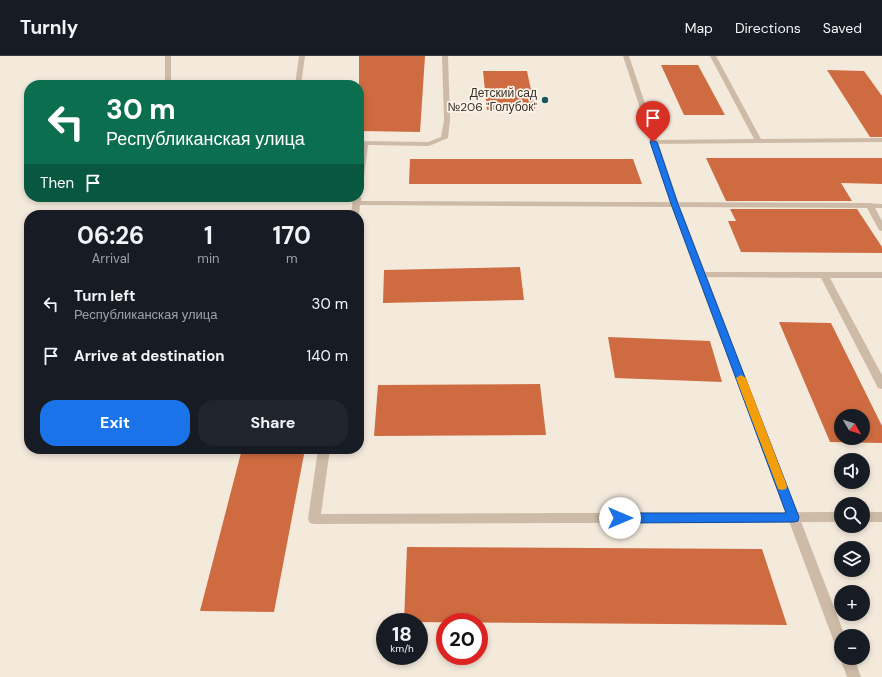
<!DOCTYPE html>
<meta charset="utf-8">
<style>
:root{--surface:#171b24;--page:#20242c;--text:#f1f3f6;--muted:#9ea1a6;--line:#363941;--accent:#1a73e8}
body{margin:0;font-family:"DM Sans",sans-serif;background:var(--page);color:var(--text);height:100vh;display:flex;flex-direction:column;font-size:15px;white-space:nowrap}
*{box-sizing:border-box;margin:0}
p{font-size:13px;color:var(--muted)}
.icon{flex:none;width:22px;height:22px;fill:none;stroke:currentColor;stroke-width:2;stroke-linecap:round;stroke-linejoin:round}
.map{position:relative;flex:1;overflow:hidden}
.details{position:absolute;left:24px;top:154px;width:340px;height:244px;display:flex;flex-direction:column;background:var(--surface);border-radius:16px;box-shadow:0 2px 6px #0003}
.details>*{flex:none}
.top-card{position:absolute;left:24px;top:24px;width:340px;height:122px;border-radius:16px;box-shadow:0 2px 6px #0003;background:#0b6e4f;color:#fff;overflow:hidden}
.needle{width:26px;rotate:129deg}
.tools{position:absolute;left:834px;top:353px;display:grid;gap:8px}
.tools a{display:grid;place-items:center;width:36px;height:36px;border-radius:50%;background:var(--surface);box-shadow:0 2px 6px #0003;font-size:20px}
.speed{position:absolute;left:376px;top:557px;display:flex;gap:8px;font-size:20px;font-weight:700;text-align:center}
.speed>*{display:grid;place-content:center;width:52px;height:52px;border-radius:50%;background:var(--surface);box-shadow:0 2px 6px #0003;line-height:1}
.speed small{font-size:10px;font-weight:400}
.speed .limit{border:6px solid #d22;background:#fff;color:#111}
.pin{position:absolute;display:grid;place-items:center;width:34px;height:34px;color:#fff;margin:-41px -17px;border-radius:50% 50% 50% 0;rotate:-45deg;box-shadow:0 0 4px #0007}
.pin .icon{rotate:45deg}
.me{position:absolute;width:44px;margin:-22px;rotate:90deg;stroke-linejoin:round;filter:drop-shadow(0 0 3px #0008)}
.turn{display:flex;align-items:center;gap:14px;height:84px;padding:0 16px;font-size:18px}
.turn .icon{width:52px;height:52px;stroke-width:2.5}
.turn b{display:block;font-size:28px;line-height:34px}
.then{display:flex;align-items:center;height:38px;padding:0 16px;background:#0003;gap:8px;font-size:15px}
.eta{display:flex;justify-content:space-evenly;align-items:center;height:68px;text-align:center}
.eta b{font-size:24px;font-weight:700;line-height:28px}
.action{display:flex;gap:8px;margin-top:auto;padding:8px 16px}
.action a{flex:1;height:46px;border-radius:16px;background:var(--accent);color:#fff;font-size:16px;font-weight:700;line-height:46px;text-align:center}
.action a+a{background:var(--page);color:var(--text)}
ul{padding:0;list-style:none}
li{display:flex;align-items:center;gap:12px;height:52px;padding:0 16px}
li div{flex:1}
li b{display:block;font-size:15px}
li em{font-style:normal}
header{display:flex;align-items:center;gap:24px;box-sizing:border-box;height:56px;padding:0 20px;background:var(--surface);border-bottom:1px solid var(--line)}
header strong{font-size:19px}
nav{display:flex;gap:22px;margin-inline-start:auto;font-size:14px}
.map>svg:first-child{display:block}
.building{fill:#cf6b40;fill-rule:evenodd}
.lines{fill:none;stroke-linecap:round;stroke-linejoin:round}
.service{fill:#cdbba7;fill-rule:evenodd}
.minor{fill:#cdbba7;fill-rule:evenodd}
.route{fill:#1a73e8;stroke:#114b97}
.slow{fill:#f59e0b}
.poi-dot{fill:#1a565e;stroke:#fbf4e9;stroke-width:1.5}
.labels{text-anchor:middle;stroke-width:3.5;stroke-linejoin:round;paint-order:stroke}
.far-poi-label{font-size:12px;fill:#392f28;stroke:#fbf4e9;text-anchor:end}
</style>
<header>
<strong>Turnly</strong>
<nav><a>Map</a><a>Directions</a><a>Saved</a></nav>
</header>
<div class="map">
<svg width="882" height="621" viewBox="0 0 882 621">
<rect width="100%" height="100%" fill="#f4eadc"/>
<!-- building -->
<g class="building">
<path d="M359 0H425L420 76 359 75Z"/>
<path d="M661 9H698L725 59H684Z"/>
<path d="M827 14 864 15 882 40V81H870Z"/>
<path d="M483 15H527L535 53 487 54Z"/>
<path d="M706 102H882V128L841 127 852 145H726Z"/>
<path d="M410 103H633L642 128H409Z"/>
<path d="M730 153H857L882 191V197L741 196 728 165H736Z"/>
<path d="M520 211 524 244 383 247 384 214Z"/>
<path d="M779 266 831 267 882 370V387L830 386ZM841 360H863V382H841Z"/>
<path d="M608 281 710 285 722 326 615 322Z"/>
<path d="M540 328 546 379 374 380 378 329Z"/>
<path d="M242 393H305L274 556 200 555Z"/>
<path d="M407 491 762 493 787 569 404 566Z"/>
</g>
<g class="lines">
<!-- service -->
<g class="service">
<rect x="165" y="0" width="6" height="29"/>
<path d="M299 0H305L301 29H295Z"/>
<path d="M442 0H448L450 64 448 82 429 90 368 89 363 128 359 130V103L361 89H359V85L428 86 441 81 444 64Z"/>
<path d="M710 0H716L761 83 882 82V86L650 88V84H653L754 83Z"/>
<path d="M359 139 361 141V145L869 147 882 148V152H875L882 165V175L879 174 867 152 360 149 359 159H351L353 141H359Z"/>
<path d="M702 216H882V222H830L882 319V333L878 332 821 222 699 221 698 219Z"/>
<path d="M318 393H330L321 458 841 456V466L314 468 310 467 308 463Z"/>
<rect x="863" y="456" width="19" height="10"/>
</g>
<!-- minor -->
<g class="minor">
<path d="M623 0H629L679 148 845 580H841V593L836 591 834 586 671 148Z"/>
<path d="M841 600V602H854L861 621H847L840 602Z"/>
</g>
</g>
<!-- route -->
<path class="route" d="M651 84 657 86 678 148 799 461 798 465 794 466 620 467 616 465 614 462 616 458 620 457H786L671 148 650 86Z"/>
<!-- slow -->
<path class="slow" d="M741 319 746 322 787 430 786 433 782 434 778 433 777 430 736 322Z"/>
<!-- markers -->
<circle class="poi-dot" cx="545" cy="44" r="4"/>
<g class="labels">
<!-- far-poi labels -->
<g class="far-poi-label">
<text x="537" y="41">Детский сад<tspan x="537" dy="14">№206 "Голубок"</tspan></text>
</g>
</g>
</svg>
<div class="tools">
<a><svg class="needle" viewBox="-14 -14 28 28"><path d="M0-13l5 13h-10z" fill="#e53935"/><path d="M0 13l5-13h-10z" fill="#9ea1a6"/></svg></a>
<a><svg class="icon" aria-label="sound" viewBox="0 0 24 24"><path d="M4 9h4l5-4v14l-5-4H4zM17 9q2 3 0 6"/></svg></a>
<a><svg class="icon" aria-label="search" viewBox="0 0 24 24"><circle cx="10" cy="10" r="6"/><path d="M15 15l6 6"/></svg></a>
<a><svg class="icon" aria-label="layers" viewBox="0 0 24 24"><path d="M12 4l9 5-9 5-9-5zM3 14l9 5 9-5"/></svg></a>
<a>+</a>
<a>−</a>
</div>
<div class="speed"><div>18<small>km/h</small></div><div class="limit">20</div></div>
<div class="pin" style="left:653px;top:86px;background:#d93025"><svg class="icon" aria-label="arrive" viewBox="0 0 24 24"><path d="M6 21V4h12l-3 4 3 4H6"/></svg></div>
<svg class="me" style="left:620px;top:462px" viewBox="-20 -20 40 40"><circle r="19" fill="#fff"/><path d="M0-13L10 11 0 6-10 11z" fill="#1a73e8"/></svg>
<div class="top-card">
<div class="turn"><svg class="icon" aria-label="left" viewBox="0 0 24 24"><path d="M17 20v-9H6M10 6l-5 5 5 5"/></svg><div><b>30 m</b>Республиканская улица</div></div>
<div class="then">Then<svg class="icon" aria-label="arrive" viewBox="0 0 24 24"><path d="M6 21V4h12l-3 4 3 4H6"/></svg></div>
</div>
<section class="details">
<div class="eta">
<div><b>06:26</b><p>Arrival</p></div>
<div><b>1</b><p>min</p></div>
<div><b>170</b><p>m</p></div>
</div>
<ul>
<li><svg class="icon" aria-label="left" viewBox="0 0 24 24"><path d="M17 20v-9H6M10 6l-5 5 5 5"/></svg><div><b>Turn left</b><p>Республиканская улица</p></div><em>30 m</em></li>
<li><svg class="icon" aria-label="arrive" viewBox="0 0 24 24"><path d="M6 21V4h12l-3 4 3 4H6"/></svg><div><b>Arrive at destination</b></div><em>140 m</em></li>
</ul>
<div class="action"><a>Exit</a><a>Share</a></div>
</section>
</div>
